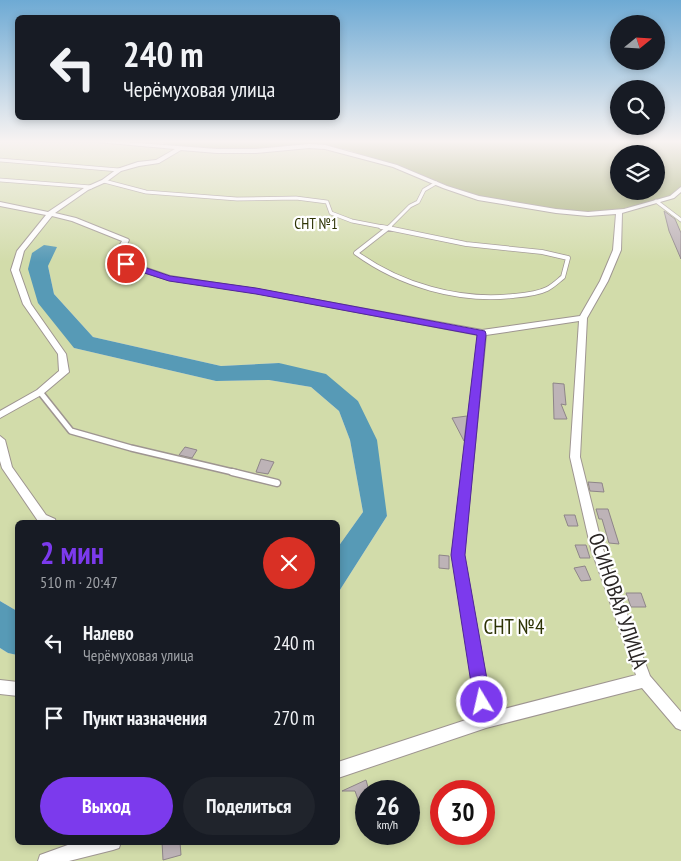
<!DOCTYPE html>
<html lang="ru">
<meta charset="utf-8">
<style>
:root{--surface:#171b24;--page:#20242c;--text:#f1f3f6;--muted:#9ea1a6;--accent:#7c3aed}
body{margin:0;font-family:"PT Sans Narrow",sans-serif;background:var(--page);color:var(--text);height:100vh;display:flex;flex-direction:column;font-size:19px;white-space:nowrap}
*{box-sizing:border-box;margin:0}
p{font-size:16px;color:var(--muted)}
.icon{flex:none;width:28px;height:28px;fill:none;stroke:currentColor;stroke-width:2;stroke-linecap:round;stroke-linejoin:round}
.map{position:relative;flex:1;overflow:hidden}
.drawer{position:absolute;left:15px;top:520px;width:325px;height:325px;display:flex;flex-direction:column;background:var(--surface);border-radius:8px;box-shadow:0 2px 8px #0003}
.drawer>*{flex:none}
.top-card{position:absolute;left:15px;top:15px;width:325px;height:105px;border-radius:8px;box-shadow:0 2px 8px #0003;background:#171b24;color:var(--text);overflow:hidden}
.needle{width:32px;rotate:72deg}
.fabs{position:absolute;left:610px;top:15px;display:grid;gap:10px}
.fabs a{display:grid;place-items:center;width:55px;height:55px;border-radius:50%;background:var(--surface);box-shadow:0 2px 8px #0003;font-size:25px}
.speed{position:absolute;left:355px;top:780px;display:flex;gap:10px;font-size:25px;font-weight:700;text-align:center}
.speed>*{display:grid;place-content:center;width:65px;height:65px;border-radius:50%;background:var(--surface);box-shadow:0 2px 8px #0003;line-height:1}
.speed small{font-size:12px;font-weight:400}
.speed .limit{border:8px solid #d22;background:#fff;color:#111}
.pin{position:absolute;display:grid;place-items:center;width:42px;height:42px;color:#fff;margin:-21px;border:2px solid #fff;border-radius:50%;box-shadow:0 1px 5px #0007}
.me{position:absolute;width:55px;margin:-28px;rotate:351deg;stroke-linejoin:round;filter:drop-shadow(0 0 4px #0008)}
.turn{display:flex;align-items:center;gap:18px;height:105px;padding:0 25px;font-size:22px}
.turn .icon{width:65px;height:65px;stroke-width:2.5}
.turn b{display:block;font-size:35px;line-height:42px}
.round{display:grid;place-items:center;flex:none;width:52px;height:52px;border-radius:26px;background:var(--page)}
.overview{display:flex;align-items:center;justify-content:space-between;height:85px;padding:0 25px}
h1{font-size:30px;font-weight:700;line-height:38px;color:var(--accent)}
.primary-button{display:flex;gap:10px;margin-top:auto;padding:10px 25px}
.primary-button a{flex:1;height:58px;border-radius:30px;background:var(--accent);color:#fff;font-size:20px;font-weight:700;line-height:58px;text-align:center}
.primary-button a+a{background:var(--page);color:var(--text)}
ul{padding:0;list-style:none}
li{display:flex;align-items:center;gap:15px;height:75px;padding:0 25px}
li div{flex:1}
li b{display:block;font-size:19px}
li em{font-style:normal}
.map>svg:first-child{display:block}
.green{fill:#d2dcaa;fill-rule:evenodd}
.forest{fill:#a3ae73;fill-rule:evenodd}
.water{fill:#579ab6}
.building{fill:#bdb3b7;stroke:#8e8588}
.lines{fill:none;stroke-linecap:round;stroke-linejoin:round}
.service-far3-casing{stroke:#9e9591;stroke-width:4.5}
.service-far2-casing{stroke:#9e9591;stroke-width:5.5}
.service-far1-casing{stroke:#9e9591;stroke-width:8}
.service-casing{stroke:#9e9591;stroke-width:9}
.minor-casing{stroke:#9e9591;stroke-width:2}
.service-far3{stroke:#fff;stroke-width:3}
.service-far2{stroke:#fff;stroke-width:4}
.service-far1{stroke:#fff;stroke-width:5}
.service{stroke:#fff;stroke-width:6}
.minor{fill:#fff;fill-rule:evenodd}
.route{fill:#7c3aed;stroke:#51269a}
.labels{text-anchor:middle;stroke-width:4.5;stroke-linejoin:round;paint-order:stroke}
.far-park-label{font-size:15px;fill:#2d3304;stroke:#fff}
.near-street-label{font-size:21px;fill:#292524;stroke:#fff}
.near-park-label{font-size:21px;fill:#2d3304;stroke:#fff}
</style>
<div class="map">
<svg width="681" height="861" viewBox="0 0 681 861">
<rect width="100%" height="100%" fill="#efe4e1"/>
<!-- green -->
<path class="green" d="M0 141H154L169 148 309 146 328 148 556 211 681 189V861H0V648L8 653 17 655 18 842H338V593L387 516 358 401 279 363 221 366 93 337 54 294 48 266 32 253 74 348 216 381 269 380 311 387 339 411 350 440 363 512 338 547V522H18L17 611 0 601ZM366 791H409V834H366ZM441 791H484V834H441Z"/>
<!-- forest -->
<path class="forest" d="M157 141H681V189L672 197 625 211 588 214 478 198 348 150C287 137 215 163 157 141ZM619 154H656V191H619Z"/>
<!-- water -->
<g class="water">
<path d="M44 245 57 247 48 266 54 294 93 337 221 366 279 363 326 374 358 401 377 440 387 516 338 593V547L363 512 350 440 339 411 311 387 269 380 216 381 74 348 38 303 28 269 32 253Z"/>
<path d="M0 601 17 611V655L8 653 0 648Z"/>
</g>
<!-- building -->
<g class="building">
<path d="M664 211 675 219 681 233V259L669 231Z"/>
<path d="M553 383 564 384 566 405 561 404 567 419H554Z"/>
<path d="M467 416 464 441 452 418Z"/>
<path d="M185 447 197 450 192 458 179 455Z"/>
<path d="M261 459 274 462 268 474 256 472Z"/>
<path d="M588 482 602 483 604 492 590 491Z"/>
<path d="M596 509H608L619 544 609 543 602 519H599Z"/>
<path d="M564 515H575L578 526H568Z"/>
<path d="M575 545H586L590 558H580Z"/>
<path d="M439 555 449 556V569L439 568Z"/>
<path d="M585 566 591 580 581 581 574 568Z"/>
<path d="M626 593H641L646 607H631Z"/>
<path d="M366 780 369 791H366L365 819 355 791H342Z"/>
<path d="M162 842H180L181 855 163 860Z"/>
</g>
<g class="lines">
<!-- service-far3 casing -->
<g class="service-far3-casing">
<g id="service-far3">
<path d="M0 160 119 170"/>
<path d="M0 180 91 187"/>
<path d="M104 181 146 192 237 199 296 198 327 202 331 213 352 221 388 228"/>
<path d="M656 201 681 220"/>
<path d="M388 228 410 206 418 202 424 190 436 183"/>
</g>
</g>
<!-- service-far2 casing -->
<g class="service-far2-casing">
<g id="service-far2">
<path d="M381 227 388 228"/>
<path d="M388 228 466 244 542 252 568 258 563 277C558 281 553 286 547 289 537 294 524 295 513 296 459 302 400 285 356 253Z"/>
<path d="M388 228 390 227"/>
</g>
</g>
<!-- service-far1 casing -->
<g class="service-far1-casing">
<path id="service-far1" d="M40 392 71 431 131 448 237 473"/>
</g>
<!-- service casing -->
<g class="service-casing">
<path id="service" d="M232 472 277 483"/>
</g>
<!-- minor casing -->
<g class="minor-casing">
<g id="minor">
<path d="M86 141H112L217 149H256L309 144 325 145 397 165 447 186 479 196 556 209 588 212 624 209 670 196 681 187V192L674 198 622 213 621 250 608 281 587 318 580 457 603 549 650 676 681 712V730L676 728 642 688 486 728 338 778V762L478 716 452 555 478 335 256 293 169 280 123 266 114 255 122 241 72 221 52 216 24 251 19 270 31 304 66 354 69 372 43 394 0 418V411L37 390 59 371 58 354 23 304 11 270 17 251 46 215 0 206V202L48 212 84 188 102 180 117 169 138 162 156 160 175 149ZM309 148 325 149 393 167 443 188 478 200 556 213 588 216 616 214 613 250 600 281 580 316 482 330 256 289 170 276 129 262 122 255 129 240 128 239 76 218 55 213 88 190 106 182 121 171 139 166 159 163 181 150 217 153H256ZM579 321 570 457 591 549 636 675 492 712 464 555 486 335Z"/>
<path d="M0 436 5 440 12 467 46 515 55 519 56 522 38 521 2 468 0 461Z"/>
<path d="M0 680 18 682V696L0 694Z"/>
<path d="M76 842H121L119 848 113 850 69 861H38L40 855Z"/>
</g>
</g>
<!-- service-far3 -->
<use href="#service-far3" class="service-far3"/>
<!-- service-far2 -->
<use href="#service-far2" class="service-far2"/>
<!-- service-far1 -->
<use href="#service-far1" class="service-far1"/>
<!-- service -->
<use href="#service" class="service"/>
<!-- minor -->
<use href="#minor" class="minor"/>
</g>
<!-- sky -->
<linearGradient id="sky" x2="0" y2="1"><stop stop-color="#6eaad4"/><stop offset="0.54" stop-color="#f8f3f2"/><stop offset="1" stop-color="#f8f3f2" stop-opacity="0"/></linearGradient>
<rect width="681" height="262" fill="url(#sky)"/>
<!-- route -->
<path class="route" d="M126 261 170 276 256 288 485 331 486 334 465 555 491 702 488 708 482 711 477 708 474 702 451 555 477 335 256 294 169 281 123 266V262Z"/>
<g class="labels">
<!-- far-park labels -->
<g class="far-park-label">
<text x="316" y="229">СНТ №1</text>
</g>
<!-- near-street labels -->
<g class="near-street-label">
<text transform="translate(618 601) rotate(71)" y="7">ОСИНОВАЯ УЛИЦА</text>
</g>
<!-- near-park labels -->
<g class="near-park-label">
<text x="514" y="634">СНТ №4</text>
</g>
</g>
</svg>
<div class="fabs">
<a><svg class="needle" viewBox="-14 -14 28 28"><path d="M0-13l5 13h-10z" fill="#e53935"/><path d="M0 13l5-13h-10z" fill="#9ea1a6"/></svg></a>
<a><svg class="icon" aria-label="search" viewBox="0 0 24 24"><circle cx="10" cy="10" r="6"/><path d="M15 15l6 6"/></svg></a>
<a><svg class="icon" aria-label="layers" viewBox="0 0 24 24"><path d="M12 4l9 5-9 5-9-5zM3 14l9 5 9-5"/></svg></a>
</div>
<div class="speed"><div>26<small>km/h</small></div><div class="limit">30</div></div>
<div class="pin" style="left:126px;top:264px;background:#d93025"><svg class="icon" aria-label="arrive" viewBox="0 0 24 24"><path d="M6 21V4h12l-3 4 3 4H6"/></svg></div>
<svg class="me" style="left:482px;top:702px" viewBox="-20 -20 40 40"><circle r="17" fill="#7c3aed" stroke="#fff" stroke-width="3"/><path d="M0-11L8 9 0 5-8 9z" fill="#fff"/></svg>
<div class="top-card">
<div class="turn"><svg class="icon" aria-label="left" viewBox="0 0 24 24"><path d="M17 20v-9H6M10 6l-5 5 5 5"/></svg><div><b>240 m</b>Черёмуховая улица</div></div>
</div>
<section class="drawer">
<div class="overview"><div><h1>2 мин</h1><p>510 m · 20:47</p></div><a class="round" style="background:#d93025;color:#fff"><svg class="icon" aria-label="close" viewBox="0 0 24 24"><path d="M6 6l12 12M18 6L6 18"/></svg></a></div>
<ul>
<li><svg class="icon" aria-label="left" viewBox="0 0 24 24"><path d="M17 20v-9H6M10 6l-5 5 5 5"/></svg><div><b>Налево</b><p>Черёмуховая улица</p></div><em>240 m</em></li>
<li><svg class="icon" aria-label="arrive" viewBox="0 0 24 24"><path d="M6 21V4h12l-3 4 3 4H6"/></svg><div><b>Пункт назначения</b></div><em>270 m</em></li>
</ul>
<div class="primary-button"><a>Выход</a><a>Поделиться</a></div>
</section>
</div>
